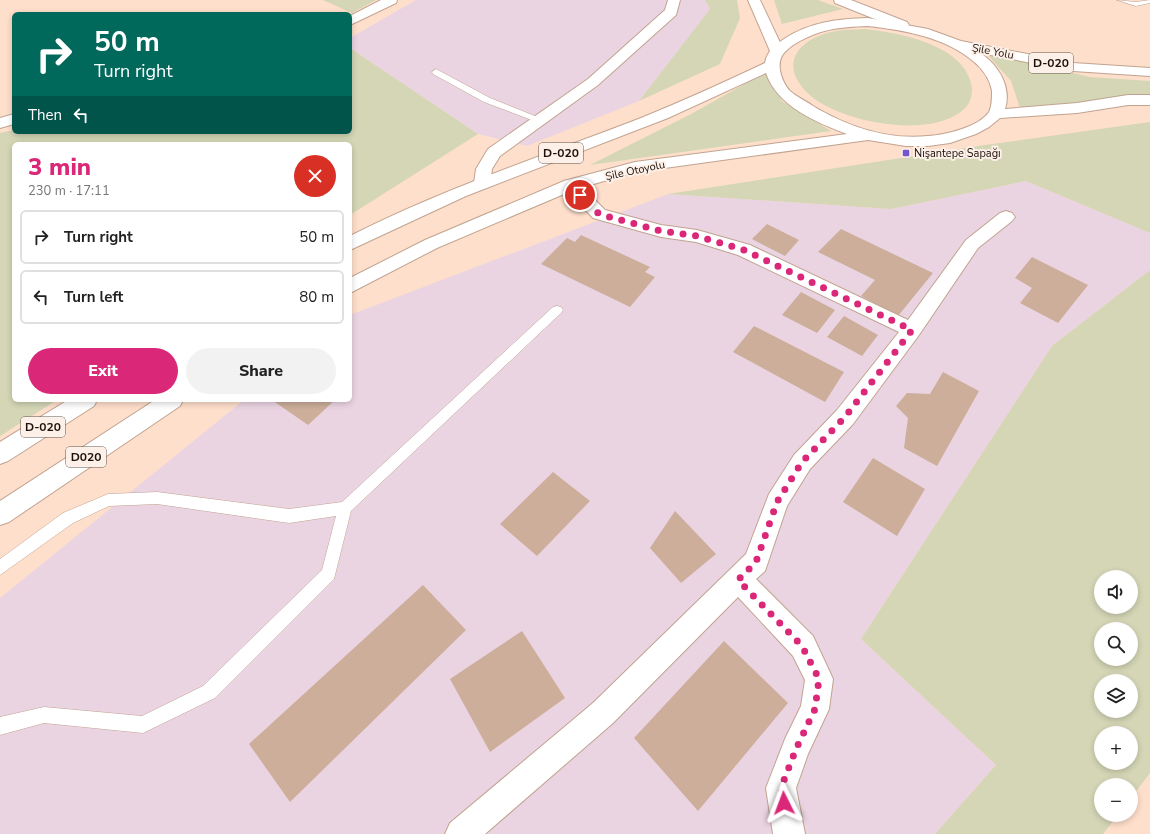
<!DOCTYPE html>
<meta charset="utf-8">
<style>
:root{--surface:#fff;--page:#f2f2f2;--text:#222;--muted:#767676;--line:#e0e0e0;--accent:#db2777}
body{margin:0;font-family:"Nunito Sans",sans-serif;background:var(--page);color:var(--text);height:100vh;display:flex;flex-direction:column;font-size:15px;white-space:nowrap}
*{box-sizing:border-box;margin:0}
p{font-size:13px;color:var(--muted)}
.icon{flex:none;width:22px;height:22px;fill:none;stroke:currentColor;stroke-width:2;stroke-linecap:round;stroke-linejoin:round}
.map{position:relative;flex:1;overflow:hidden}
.drawer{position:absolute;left:12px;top:142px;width:340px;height:260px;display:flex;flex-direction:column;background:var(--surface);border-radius:6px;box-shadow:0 2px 6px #0003}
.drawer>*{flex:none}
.guide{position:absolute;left:12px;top:12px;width:340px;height:122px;border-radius:6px;box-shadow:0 2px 6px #0003;background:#00695c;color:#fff;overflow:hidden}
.tools{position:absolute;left:1094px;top:570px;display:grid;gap:8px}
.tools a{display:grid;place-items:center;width:44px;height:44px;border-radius:50%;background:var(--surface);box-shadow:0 2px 6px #0003;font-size:20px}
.pin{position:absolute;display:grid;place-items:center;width:34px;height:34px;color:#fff;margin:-17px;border:2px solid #fff;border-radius:50%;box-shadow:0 1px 4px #0007}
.me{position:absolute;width:44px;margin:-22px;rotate:357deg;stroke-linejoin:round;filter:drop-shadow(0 0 3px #0008)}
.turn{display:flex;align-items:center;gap:14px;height:84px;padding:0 16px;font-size:18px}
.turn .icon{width:52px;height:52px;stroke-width:2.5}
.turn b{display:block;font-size:28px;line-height:34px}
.then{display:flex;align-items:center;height:38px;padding:0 16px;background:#0003;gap:8px;font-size:15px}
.round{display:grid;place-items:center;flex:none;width:42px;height:42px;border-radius:21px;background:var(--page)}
.overview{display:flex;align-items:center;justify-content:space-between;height:68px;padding:0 16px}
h1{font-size:24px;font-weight:800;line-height:30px;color:var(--accent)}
.action{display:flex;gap:8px;margin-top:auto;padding:8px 16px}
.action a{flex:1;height:46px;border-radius:24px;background:var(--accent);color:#fff;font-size:16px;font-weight:800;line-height:46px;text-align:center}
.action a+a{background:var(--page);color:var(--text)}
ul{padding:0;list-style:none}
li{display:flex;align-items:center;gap:12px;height:54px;margin:0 8px 6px;padding:0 8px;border:2px solid var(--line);border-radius:6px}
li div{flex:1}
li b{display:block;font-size:15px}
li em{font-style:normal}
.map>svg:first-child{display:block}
.industrial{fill:#ebd4e2}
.green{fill:#d4d6b6;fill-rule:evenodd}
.building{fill:#ccae9b}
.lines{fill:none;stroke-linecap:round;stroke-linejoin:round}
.lane-casing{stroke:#c1a390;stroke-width:1}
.street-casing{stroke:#c1a390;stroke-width:2}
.primary-casing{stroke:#c1a390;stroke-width:2}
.highway-casing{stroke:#c1a390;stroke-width:2}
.lane{fill:#fff;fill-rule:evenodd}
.street{fill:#fff;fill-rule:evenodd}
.primary{fill:#fff;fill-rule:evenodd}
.highway{fill:#fff;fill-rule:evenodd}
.route{stroke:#db2777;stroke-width:7;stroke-dasharray:0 12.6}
.poi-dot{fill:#7356d0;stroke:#fdf0e8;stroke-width:1.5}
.labels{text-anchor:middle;stroke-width:4;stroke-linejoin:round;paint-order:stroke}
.far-street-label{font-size:11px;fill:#1c110a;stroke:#fdf0e8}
.far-poi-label{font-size:11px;fill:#1c110a;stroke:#fdf0e8;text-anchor:start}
.shield{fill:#fdf0e8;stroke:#60544d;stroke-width:1}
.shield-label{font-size:12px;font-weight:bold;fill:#1c110a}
</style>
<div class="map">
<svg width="1150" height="834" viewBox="0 0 1150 834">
<rect width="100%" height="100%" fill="#fedfcb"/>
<!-- industrial -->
<g class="industrial">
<path d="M416 0H705L710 9 639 101 527 146 478 134 350 48V38Z"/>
<path d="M1026 181 1150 233V270L1052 346 861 639 996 765 935 834H0V598L244 400H350V315L668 194 891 209Z"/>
</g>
<!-- green -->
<g class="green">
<path d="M323 0H376L352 13Z"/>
<path d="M705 0H737L740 18 720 64 639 101 710 9Z"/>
<path d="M774 0H818L843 9 782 24Z"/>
<path d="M864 29C896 32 962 44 971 83 973 90 972 99 967 106 937 141 842 123 811 96 776 65 798 38 836 31 845 29 855 30 864 29Z"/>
<path d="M350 48 478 134 350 215V144H14V400H57L0 436V133L14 130V132H350Z"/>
<path d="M985 52 1090 77 1150 81V97L1020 108 1011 81Z"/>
<path d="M766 72 782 101 831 131 590 165 693 113Z"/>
<path d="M1150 122V233L1026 181 891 209 668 194 985 145Z"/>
<path d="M1150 270V773L1131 798V785H1101V815H1118L1103 834H935L996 765 861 639 1052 346ZM1101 577H1131V607H1101ZM1101 629H1131V659H1101ZM1101 681H1131V711H1101ZM1101 733H1131V763H1101Z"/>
</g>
<!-- building -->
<g class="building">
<path d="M767 224 799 240 785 256 752 239Z"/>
<path d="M841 229 933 273 898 316 861 296 875 280 818 252Z"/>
<path d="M581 235 650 267 645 272 655 277 630 307 541 264 567 238 575 242Z"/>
<path d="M1032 257 1088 285 1058 323 1020 303 1032 288 1015 278Z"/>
<path d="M801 292 835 310 817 333 782 315Z"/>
<path d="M844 316 878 335 862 356 827 337Z"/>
<path d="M754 326 844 372 825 402 733 352Z"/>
<path d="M943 372 979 391 937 466 904 448 908 418 896 406 907 393 930 394Z"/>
<path d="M272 400H335L308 425Z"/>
<path d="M873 458 925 489 897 536 843 502Z"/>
<path d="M553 472 590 501 537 556 500 524Z"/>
<path d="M675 511 716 554 681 583 650 548Z"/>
<path d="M423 585 466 630 290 802 249 744Z"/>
<path d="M522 631 565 698 490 752 450 679Z"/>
<path d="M724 641 788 703 698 811 634 738Z"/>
</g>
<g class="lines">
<!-- lane casing -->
<g class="lane-casing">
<g id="lane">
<path d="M1117 0 1136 2 1150 0V3L1136 6Z"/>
<path d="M436 69 490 98 545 120 540 123 537 122 484 102 433 74 432 72Z"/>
<path d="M557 306 561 307 563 310 561 313 351 511 334 579 215 698 143 733 44 723 0 735V717L44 707 142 716 203 686 322 570 336 516 289 523 157 504 109 506 73 523 0 575V559L63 513 108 494 157 492 289 509 342 502 553 307Z"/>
</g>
</g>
<!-- street casing -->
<g class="street-casing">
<g id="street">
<path d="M381 0H397L396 3 350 25V16Z"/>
<path d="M668 0H680L676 15 598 85 500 156 492 169 490 183 488 187 482 188 476 187 474 183 476 169 488 149 588 79 665 10Z"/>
<path d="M14 114V124L0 128V118Z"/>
<path d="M570 180 576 181 605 210 661 225 697 230 750 245 908 320 966 240 1000 213 1006 211 1012 213 1015 217 1012 221 978 248 919 335 853 424 810 469 787 506 765 571 756 579 813 636 833 679 829 709 808 754 796 788 805 834H773L766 788 785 739 801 706 805 680 793 656 738 597 613 723 485 834H445L450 823 593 703 746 554 769 494 794 455 837 410 899 332 738 255 696 242 661 237 593 218 562 185 564 181Z"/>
</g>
</g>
<!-- primary casing -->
<g class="primary-casing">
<g id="primary">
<path d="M748 0H760L784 51 782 54H772L770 51Z"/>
<path d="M834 0H851L907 22 909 25 907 28H897L835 3Z"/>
</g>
</g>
<!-- highway casing -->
<g class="highway-casing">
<g id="highway">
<path d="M868 18 928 29 961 41 1073 63 1150 68V76L1073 71 980 53C998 64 1012 87 1005 109L1077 103 1128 95H1150V105H1128L1077 113 1000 118 989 127 976 134 950 143 928 146H906L868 140 636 172 576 189 437 248 350 293V278L425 240 564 181 635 162 847 134C817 123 777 106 766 73L668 118 466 196 350 250V236C444 188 543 156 641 118 683 101 725 82 765 63 767 51 775 45 784 39 810 22 837 19 868 18ZM868 26C903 30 945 37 973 61 982 68 990 79 992 91 992 98 992 106 989 112 979 127 945 135 928 136 888 140 848 127 813 106 806 101 797 97 790 91 785 86 781 77 780 70 778 57 784 52 793 45 819 29 838 27 868 26Z"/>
<path d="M68 400H97L94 406 8 461 0 464V442Z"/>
<path d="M155 400H183L180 406 9 522 0 525V501Z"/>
</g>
</g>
<!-- lane -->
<use href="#lane" class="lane"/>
<!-- street -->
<use href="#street" class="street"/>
<!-- primary -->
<use href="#primary" class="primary"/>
<!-- highway -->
<use href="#highway" class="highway"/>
</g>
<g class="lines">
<!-- route -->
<path class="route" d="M580 195 599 214 661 231 697 236 744 250 912 330 845 417 802 462 777 502 756 562 738 580 802 646 819 679 815 709 796 749 781 788 784 803"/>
</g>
<!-- markers -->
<rect class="poi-dot" x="902" y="149" width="8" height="8" rx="2"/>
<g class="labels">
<!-- far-street labels -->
<g class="far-street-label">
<text transform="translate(993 51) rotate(11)" y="4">Şile Yolu</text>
<text transform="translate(635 170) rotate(-12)" y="4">Şile Otoyolu</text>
</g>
<!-- far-poi labels -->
<g class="far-poi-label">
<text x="914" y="157">Nişantepe Sapağı</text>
</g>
<!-- shield labels -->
<g class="shield">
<rect x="1029" y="53" width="44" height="20" rx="3"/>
<rect x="539" y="143" width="44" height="20" rx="3"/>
<rect x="21" y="417" width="44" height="20" rx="3"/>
<rect x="66" y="447" width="40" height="20" rx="3"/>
</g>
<g class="shield-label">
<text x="1051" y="67">D-020</text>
<text x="561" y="157">D-020</text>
<text x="43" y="431">D-020</text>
<text x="86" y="461">D020</text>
</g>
</g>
</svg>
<div class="tools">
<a><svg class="icon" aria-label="sound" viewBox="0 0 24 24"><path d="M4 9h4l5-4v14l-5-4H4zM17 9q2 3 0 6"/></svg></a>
<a><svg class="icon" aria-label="search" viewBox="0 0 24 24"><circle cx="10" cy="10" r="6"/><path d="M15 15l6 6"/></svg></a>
<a><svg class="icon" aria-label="layers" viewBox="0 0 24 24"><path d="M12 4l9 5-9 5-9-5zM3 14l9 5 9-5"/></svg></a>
<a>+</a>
<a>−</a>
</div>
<div class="pin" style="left:580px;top:195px;background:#d93025"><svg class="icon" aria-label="arrive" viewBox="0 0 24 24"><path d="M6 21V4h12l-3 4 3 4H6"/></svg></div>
<svg class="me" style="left:784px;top:803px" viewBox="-20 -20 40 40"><path d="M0-17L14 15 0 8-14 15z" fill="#db2777" stroke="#fff" stroke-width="4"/></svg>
<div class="guide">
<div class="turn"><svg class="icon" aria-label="right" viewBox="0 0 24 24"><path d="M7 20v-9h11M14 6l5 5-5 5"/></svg><div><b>50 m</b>Turn right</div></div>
<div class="then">Then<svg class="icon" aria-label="left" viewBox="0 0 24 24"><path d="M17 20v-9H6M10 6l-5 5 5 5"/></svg></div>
</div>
<section class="drawer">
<div class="overview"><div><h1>3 min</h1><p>230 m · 17:11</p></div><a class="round" style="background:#d93025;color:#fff"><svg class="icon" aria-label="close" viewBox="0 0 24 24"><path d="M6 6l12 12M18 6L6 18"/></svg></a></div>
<ul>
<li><svg class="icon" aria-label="right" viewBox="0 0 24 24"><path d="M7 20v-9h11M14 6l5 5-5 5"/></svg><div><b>Turn right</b></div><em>50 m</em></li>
<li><svg class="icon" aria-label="left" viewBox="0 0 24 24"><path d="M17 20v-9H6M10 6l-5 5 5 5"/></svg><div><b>Turn left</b></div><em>80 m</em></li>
</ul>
<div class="action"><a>Exit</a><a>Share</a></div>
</section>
</div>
